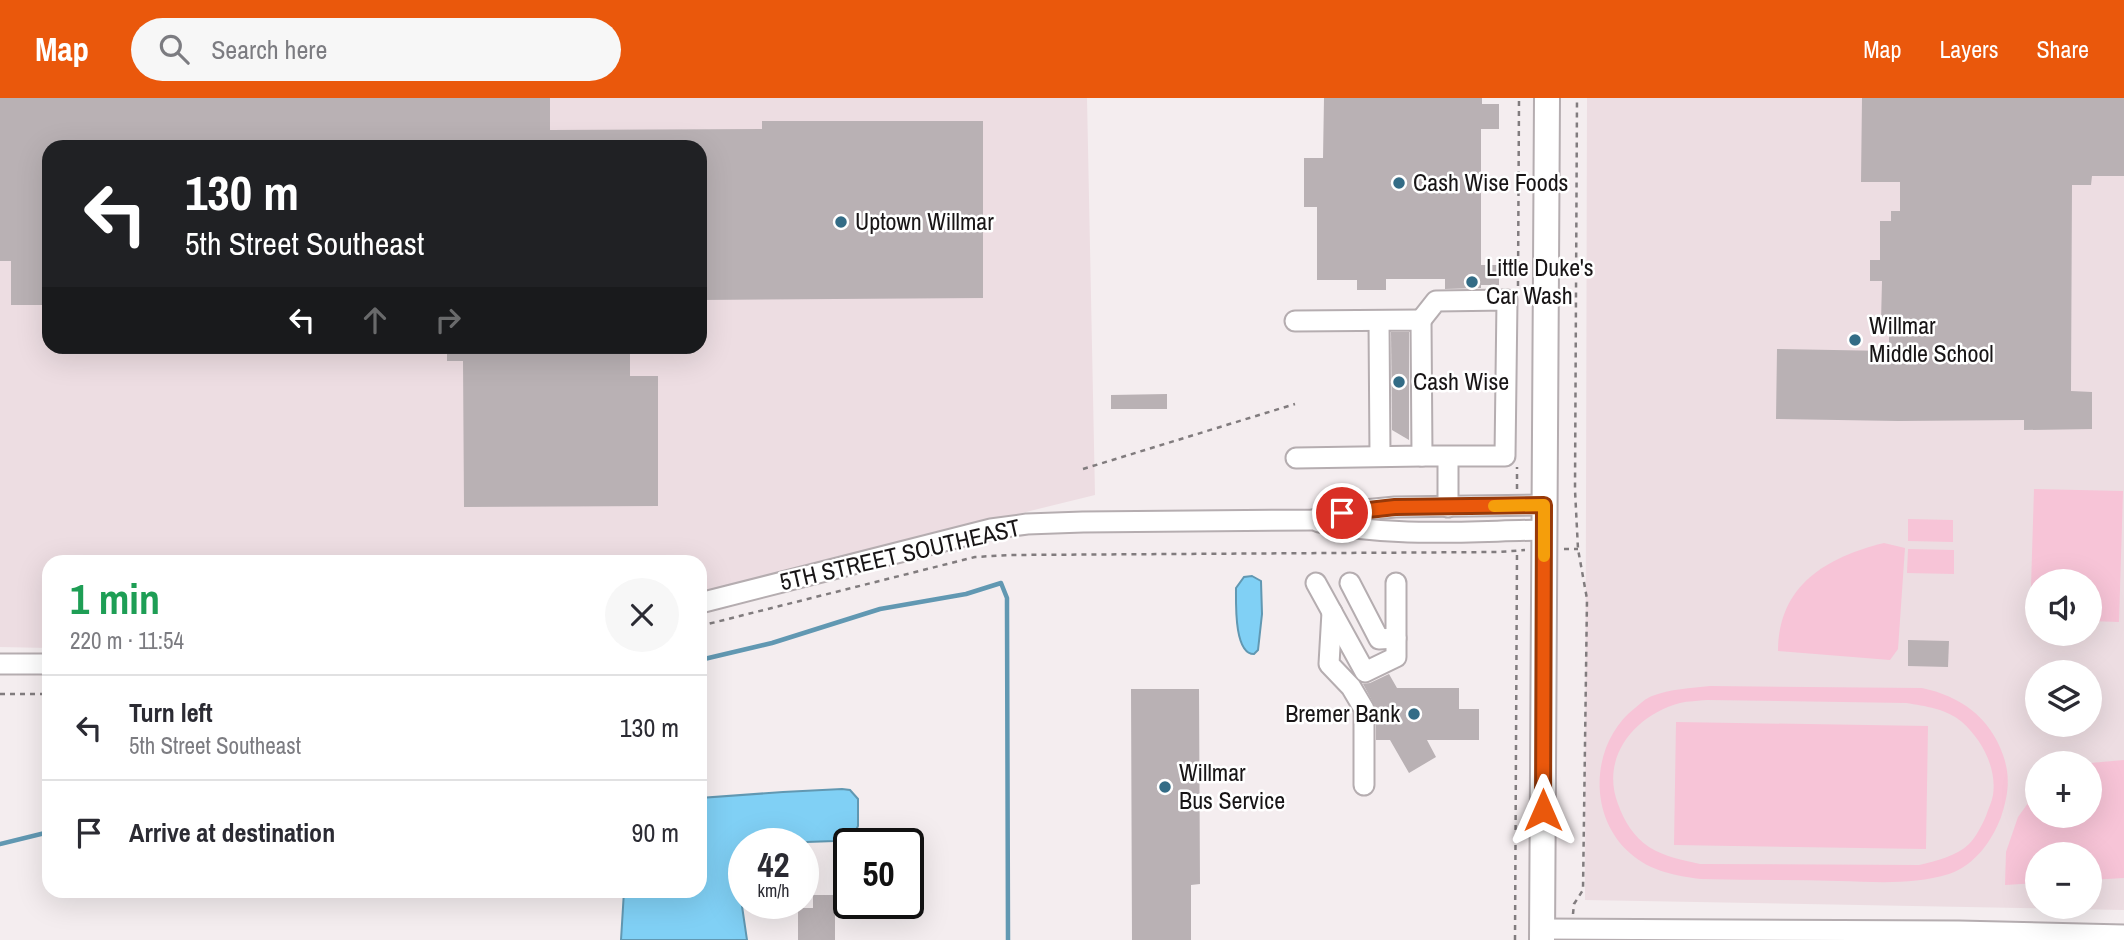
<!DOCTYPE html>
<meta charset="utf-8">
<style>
:root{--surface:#fff;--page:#f7f7f7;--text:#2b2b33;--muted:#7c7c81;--line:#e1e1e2;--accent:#ea580c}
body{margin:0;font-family:"Archivo Narrow",sans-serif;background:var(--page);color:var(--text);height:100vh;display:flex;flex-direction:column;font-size:26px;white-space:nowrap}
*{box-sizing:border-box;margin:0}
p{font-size:23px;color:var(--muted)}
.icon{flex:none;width:38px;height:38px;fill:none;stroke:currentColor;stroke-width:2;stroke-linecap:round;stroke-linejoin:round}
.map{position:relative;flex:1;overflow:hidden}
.drawer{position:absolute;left:42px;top:457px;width:665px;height:343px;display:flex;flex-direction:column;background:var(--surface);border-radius:21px;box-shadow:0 7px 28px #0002}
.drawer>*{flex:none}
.hud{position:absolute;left:42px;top:42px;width:665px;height:214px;border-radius:21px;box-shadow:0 7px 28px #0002;background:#202124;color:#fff;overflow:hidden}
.controls{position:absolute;left:2025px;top:471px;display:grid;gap:14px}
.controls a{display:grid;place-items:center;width:77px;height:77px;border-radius:50%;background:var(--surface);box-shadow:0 7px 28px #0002;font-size:35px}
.speed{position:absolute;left:728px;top:730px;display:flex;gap:14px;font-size:35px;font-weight:700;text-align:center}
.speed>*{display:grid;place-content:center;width:91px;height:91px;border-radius:50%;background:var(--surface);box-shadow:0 7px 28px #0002;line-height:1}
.speed small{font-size:18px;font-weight:400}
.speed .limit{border:4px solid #111;border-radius:10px;background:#fff;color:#111}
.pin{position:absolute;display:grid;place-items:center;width:60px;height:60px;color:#fff;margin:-30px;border:4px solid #fff;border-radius:50%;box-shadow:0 2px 7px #0007}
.me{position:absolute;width:77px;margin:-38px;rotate:0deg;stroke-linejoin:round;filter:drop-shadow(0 0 5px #0008)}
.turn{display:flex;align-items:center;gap:24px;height:147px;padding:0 28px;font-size:32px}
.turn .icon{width:91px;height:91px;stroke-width:2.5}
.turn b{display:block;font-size:49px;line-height:60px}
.lanes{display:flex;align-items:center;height:66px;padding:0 28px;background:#0003;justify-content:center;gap:35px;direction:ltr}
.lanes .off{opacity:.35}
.round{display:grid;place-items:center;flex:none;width:74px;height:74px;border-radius:37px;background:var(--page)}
.headline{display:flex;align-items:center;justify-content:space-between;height:119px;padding:0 28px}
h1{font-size:42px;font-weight:700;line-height:52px;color:#1e9e55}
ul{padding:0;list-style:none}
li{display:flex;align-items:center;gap:21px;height:105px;padding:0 28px;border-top:2px solid var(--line)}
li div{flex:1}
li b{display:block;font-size:26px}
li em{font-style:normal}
header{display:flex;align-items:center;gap:42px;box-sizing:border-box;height:98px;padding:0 35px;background:var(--accent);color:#fff}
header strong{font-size:33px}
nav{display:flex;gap:38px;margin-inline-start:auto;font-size:24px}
.search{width:490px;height:63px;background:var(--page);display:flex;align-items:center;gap:18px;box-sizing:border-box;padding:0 24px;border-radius:38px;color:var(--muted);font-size:26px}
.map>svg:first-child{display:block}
.built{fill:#eddde2;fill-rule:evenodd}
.green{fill:#f7c4d7;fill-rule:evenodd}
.water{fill:#80d0f5;stroke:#6198b2;stroke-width:2}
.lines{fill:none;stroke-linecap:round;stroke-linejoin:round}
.stream{stroke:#6198b2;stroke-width:4.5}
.building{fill:#b9b1b4}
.minor-casing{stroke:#b5adb0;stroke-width:23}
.major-casing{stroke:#b5adb0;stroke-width:28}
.path{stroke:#817c7e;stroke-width:2.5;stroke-dasharray:5 5;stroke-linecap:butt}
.minor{stroke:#fff;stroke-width:19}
.major{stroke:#fff;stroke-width:24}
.route-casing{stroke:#983908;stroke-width:18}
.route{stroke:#ea580c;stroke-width:12}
.slow{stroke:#f59e0b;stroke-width:12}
.poi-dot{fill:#336c86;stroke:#fff;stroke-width:2.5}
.labels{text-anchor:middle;stroke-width:5;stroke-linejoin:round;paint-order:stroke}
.poi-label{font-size:24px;fill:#181516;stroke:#fff;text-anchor:start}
.street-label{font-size:24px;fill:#181516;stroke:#fff}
</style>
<header>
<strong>Map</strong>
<div class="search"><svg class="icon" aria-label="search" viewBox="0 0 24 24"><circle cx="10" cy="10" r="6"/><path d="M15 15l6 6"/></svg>Search here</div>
<nav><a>Map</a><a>Layers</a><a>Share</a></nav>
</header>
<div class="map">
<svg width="2124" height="842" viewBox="0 0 2124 842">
<rect width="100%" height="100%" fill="#f4edef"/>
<!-- built -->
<g class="built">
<path d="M0 0H1087L1095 397 700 494V464H49V550L0 549ZM49 49H700V248H49Z"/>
<path d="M1587 0H2124V812L1585 802ZM2037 483H2090V536H2037ZM2037 574H2090V626H2037ZM2037 665H2090V718H2037ZM2037 756H2090V808H2037Z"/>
</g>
<!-- green -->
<g class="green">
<path d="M2034 391 2123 393 2119 524 2090 523V483H2037V521H2030Z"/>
<path d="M1908 421 1953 422V444L1908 443Z"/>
<path d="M1884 445 1905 450 1898 551 1890 562 1778 553C1778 487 1827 459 1884 445Z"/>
<path d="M1908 451 1954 452V476L1907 475Z"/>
<path d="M1710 588 1922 590C1960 598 1990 619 2003 657 2011 679 2008 698 2001 719 1992 743 1975 767 1949 776 1913 787 1876 784 1839 783 1793 782 1747 782 1701 781 1676 778 1650 773 1631 756 1587 719 1590 645 1635 610 1640 606 1646 600 1652 598 1670 591 1691 590 1710 588ZM1707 602 1906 605C1925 608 1947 611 1962 624 1982 642 1997 670 1993 697 1992 704 1988 711 1986 718 1982 727 1976 739 1969 746 1957 758 1936 763 1919 767L1700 766C1682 762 1665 759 1649 749 1634 739 1624 723 1618 706 1600 659 1635 617 1680 605 1688 603 1698 603 1707 602Z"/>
<path d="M1676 624 1928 628 1926 751 1674 747Z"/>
<path d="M2124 662V780L2090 782V756H2037V785L2005 787 2006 754 2018 719 2036 694 2037 718H2090V665Z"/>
</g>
<!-- water -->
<g class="water">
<path d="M1252 478 1261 483 1262 516 1258 552 1254 556C1234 556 1236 505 1236 490L1244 479Z"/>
<path d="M842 691 850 692 858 701V728L852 740 835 743 744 746V763L738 781 747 842H621L624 793H700V700L783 694Z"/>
</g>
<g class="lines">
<!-- stream -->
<g class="stream">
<path d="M700 562 772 545 880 511 966 496 1001 485 1007 500V509L1008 842"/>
<path d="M0 746 49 734"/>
</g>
</g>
<!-- building -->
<g class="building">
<path d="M0 0H550V32L762 31V23H983V200L700 202V49H49V207H11V163H0Z"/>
<path d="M1324 0H1482V6H1499V31H1481V167H1499V187H1481V190L1445 191V181H1386V192H1357V182H1317V109H1304V60H1323Z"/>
<path d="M1862 0H2124V78H2092L2091 87H2072L2071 293 2092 294V331L2024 332V322L1898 323 1776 321 1777 251 1889 253V224H1881L1882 183H1870V162H1880V123H1891V113H1900V84H1861Z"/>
<path d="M1391 234H1409V342L1392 332Z"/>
<path d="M447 248H630V278H658V408L464 409 463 263H447Z"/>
<path d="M1167 296V311H1111V297Z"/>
<path d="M1908 542 1949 543 1948 569 1908 568Z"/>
<path d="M1389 576 1397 590H1459V611H1479V642H1427L1436 659 1409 675 1390 642H1376V610L1363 586 1370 585Z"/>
<path d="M1131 591H1199L1200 786 1191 787V842H1132Z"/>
<path d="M813 797H835V842H798V810H813Z"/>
</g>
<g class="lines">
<!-- minor casing -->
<g class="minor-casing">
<g id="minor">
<path d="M1421 222 1436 203 1507 202 1505 358H1422"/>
<path d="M1295 223 1421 222 1422 358 1296 360"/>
<path d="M1379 223 1380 358"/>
<path d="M1448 359V409"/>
<path d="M1319 424C1393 440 1469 433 1544 432"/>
<path d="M1316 485 1365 574 1396 559V485"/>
<path d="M1350 485 1379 541 1396 540"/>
<path d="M700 505 991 431 1027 426 1083 424 1312 422 1364 412 1395 409 1544 407"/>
<path d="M1332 514 1329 566 1351 589 1364 611V687"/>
<path d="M0 566H49"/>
<path d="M1542 831 1959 833 2124 837"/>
</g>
</g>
<!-- major casing -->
<g class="major-casing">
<path id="major" d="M1542 842 1547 0"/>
</g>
<!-- path -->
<g class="path">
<path d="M1518 188 1519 0"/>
<path d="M1083 371 1295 306"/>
<path d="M1517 391V369"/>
<path d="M1564 451H1578"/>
<path d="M700 528 975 459 1011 457 1498 454 1525 452"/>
<path d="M0 596H49"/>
<path d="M1573 816 1574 806 1583 792 1587 501 1578 451 1575 392 1577 0"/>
<path d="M1515 842 1517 453"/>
</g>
<!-- minor -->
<use href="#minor" class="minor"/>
<!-- major -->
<use href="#major" class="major"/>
</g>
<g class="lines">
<!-- route casing -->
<g class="route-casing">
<path id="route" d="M1342 415 1395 409 1544 407 1543 712"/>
</g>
<!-- route -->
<use href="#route" class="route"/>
<!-- slow -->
<path class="slow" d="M1494 408 1544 407V458"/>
</g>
<!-- markers -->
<g class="poi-dot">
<circle cx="1399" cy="85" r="7"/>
<circle cx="841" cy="124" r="7"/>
<circle cx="1472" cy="184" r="7"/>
<circle cx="1855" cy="242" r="7"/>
<circle cx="1399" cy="284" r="7"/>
<circle cx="1414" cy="616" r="7"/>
<circle cx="1165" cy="689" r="7"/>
</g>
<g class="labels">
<!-- poi labels -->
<g class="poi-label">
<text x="1413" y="93">Cash Wise Foods</text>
<text x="855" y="132">Uptown Willmar</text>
<text x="1486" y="178">Little Duke's<tspan x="1486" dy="28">Car Wash</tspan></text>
<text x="1869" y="236">Willmar<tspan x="1869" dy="28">Middle School</tspan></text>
<text x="1413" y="292">Cash Wise</text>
<text x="1400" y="624" text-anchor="end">Bremer Bank</text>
<text x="1179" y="683">Willmar<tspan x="1179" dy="28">Bus Service</tspan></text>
</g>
<!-- street labels -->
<g class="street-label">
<text transform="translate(900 457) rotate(-13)" y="8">5TH STREET SOUTHEAST</text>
</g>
</g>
</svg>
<div class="controls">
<a><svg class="icon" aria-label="sound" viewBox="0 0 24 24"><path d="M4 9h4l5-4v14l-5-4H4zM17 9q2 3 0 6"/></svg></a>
<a><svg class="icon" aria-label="layers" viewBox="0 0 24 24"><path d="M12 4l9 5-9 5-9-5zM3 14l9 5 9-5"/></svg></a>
<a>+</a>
<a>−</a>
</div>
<div class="speed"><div>42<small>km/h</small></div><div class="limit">50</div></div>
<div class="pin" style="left:1342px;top:415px;background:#d93025"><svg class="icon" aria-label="arrive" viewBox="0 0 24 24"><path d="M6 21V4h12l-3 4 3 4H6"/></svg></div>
<svg class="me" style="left:1543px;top:712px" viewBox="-20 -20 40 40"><path d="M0-17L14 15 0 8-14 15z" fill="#ea580c" stroke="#fff" stroke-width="4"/></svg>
<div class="hud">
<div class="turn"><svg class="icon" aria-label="left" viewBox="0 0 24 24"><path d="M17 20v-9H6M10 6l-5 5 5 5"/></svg><div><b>130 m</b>5th Street Southeast</div></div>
<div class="lanes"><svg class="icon" aria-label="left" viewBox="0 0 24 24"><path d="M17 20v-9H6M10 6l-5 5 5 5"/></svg><svg class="icon off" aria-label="ahead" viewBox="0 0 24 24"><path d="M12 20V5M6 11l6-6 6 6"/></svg><svg class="icon off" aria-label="right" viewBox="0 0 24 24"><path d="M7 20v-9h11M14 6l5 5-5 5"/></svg></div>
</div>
<section class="drawer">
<div class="headline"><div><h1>1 min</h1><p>220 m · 11:54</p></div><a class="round"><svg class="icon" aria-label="close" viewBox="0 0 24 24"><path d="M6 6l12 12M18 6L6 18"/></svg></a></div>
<ul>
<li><svg class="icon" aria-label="left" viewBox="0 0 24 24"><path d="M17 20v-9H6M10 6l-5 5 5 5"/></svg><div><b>Turn left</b><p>5th Street Southeast</p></div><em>130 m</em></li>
<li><svg class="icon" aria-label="arrive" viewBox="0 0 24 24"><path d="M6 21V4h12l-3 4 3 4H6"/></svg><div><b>Arrive at destination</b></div><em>90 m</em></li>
</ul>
</section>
</div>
